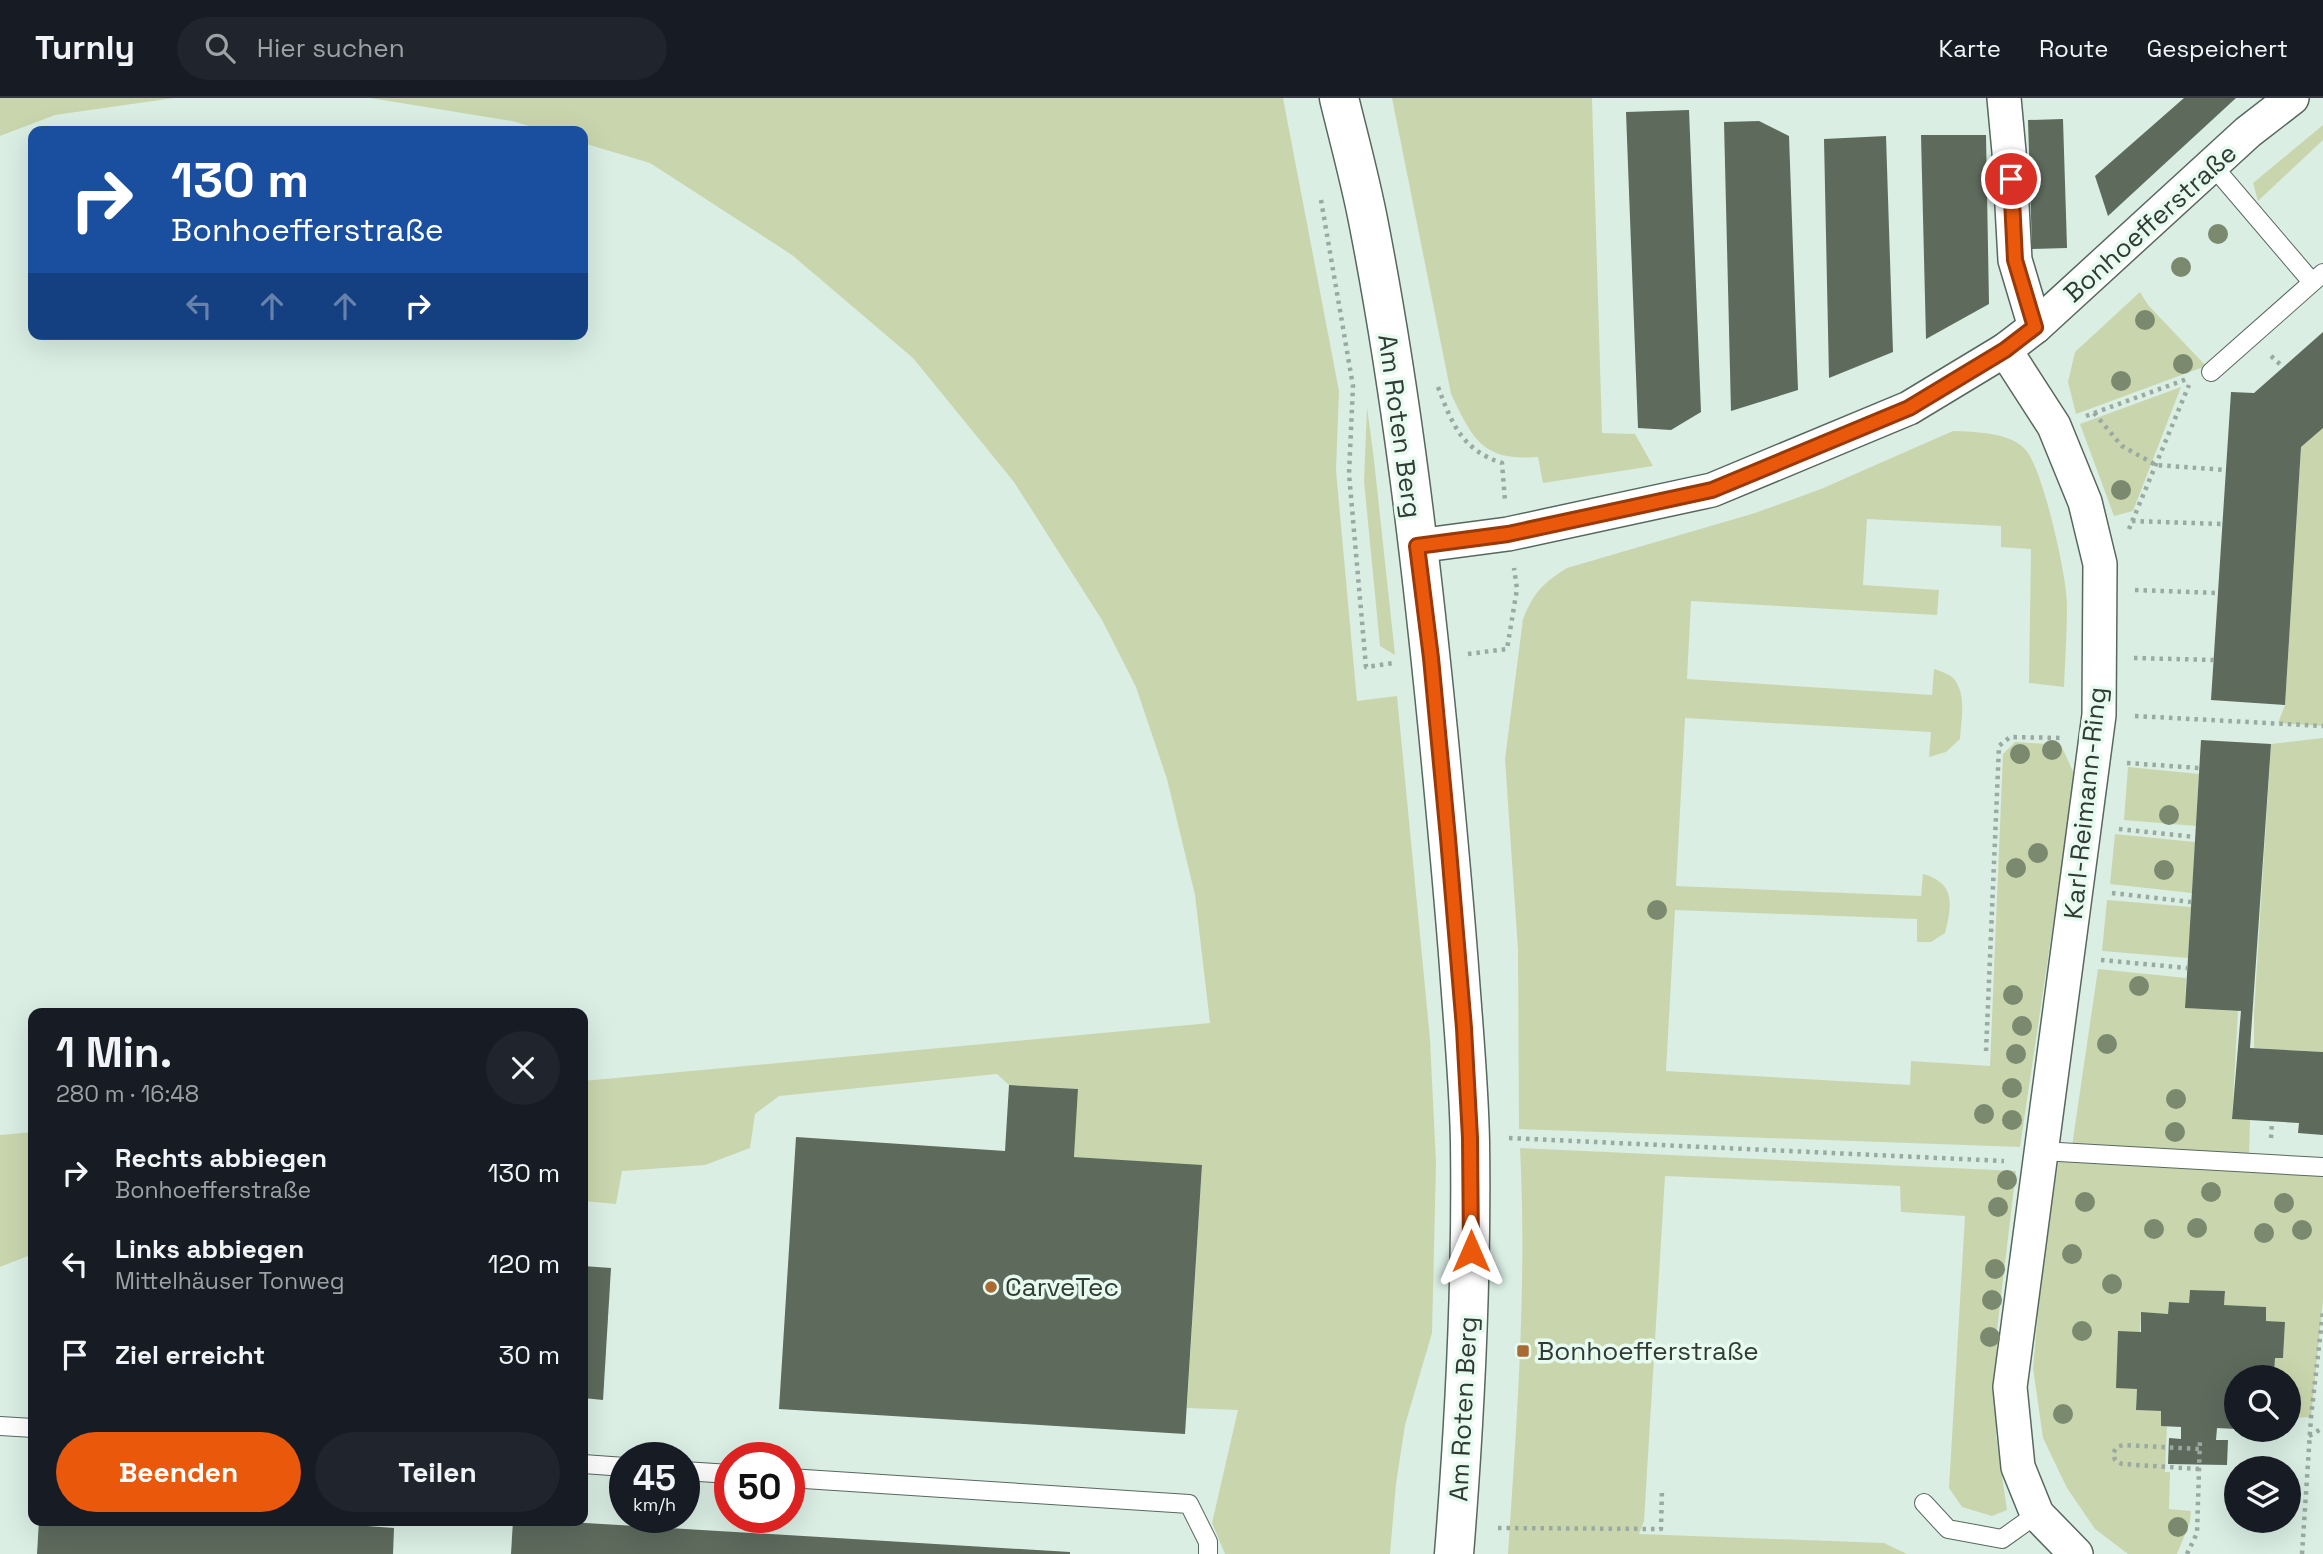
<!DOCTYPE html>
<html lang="de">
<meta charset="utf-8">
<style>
:root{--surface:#171b24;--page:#20242c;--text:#f1f3f6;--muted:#9ea1a6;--line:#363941;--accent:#ea580c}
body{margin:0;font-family:"Space Grotesk",sans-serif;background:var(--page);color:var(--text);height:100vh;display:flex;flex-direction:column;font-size:26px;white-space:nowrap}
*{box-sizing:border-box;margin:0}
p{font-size:23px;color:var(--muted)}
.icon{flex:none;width:38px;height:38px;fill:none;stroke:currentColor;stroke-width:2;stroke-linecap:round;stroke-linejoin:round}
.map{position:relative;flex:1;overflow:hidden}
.side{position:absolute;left:28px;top:910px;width:560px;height:518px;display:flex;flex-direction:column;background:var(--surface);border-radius:14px;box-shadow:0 7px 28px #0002}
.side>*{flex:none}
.hud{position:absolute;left:28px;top:28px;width:560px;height:214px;border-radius:14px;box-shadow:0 7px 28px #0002;background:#1a4fa0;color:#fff;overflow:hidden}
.fabs{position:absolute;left:2224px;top:1267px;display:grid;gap:14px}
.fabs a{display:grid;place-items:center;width:77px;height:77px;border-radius:50%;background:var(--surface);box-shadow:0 7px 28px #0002;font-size:35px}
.speed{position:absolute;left:609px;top:1344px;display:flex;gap:14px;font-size:35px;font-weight:700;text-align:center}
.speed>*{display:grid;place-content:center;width:91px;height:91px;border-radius:50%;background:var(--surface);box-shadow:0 7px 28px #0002;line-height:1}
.speed small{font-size:18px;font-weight:400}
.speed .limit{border:10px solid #d22;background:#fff;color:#111}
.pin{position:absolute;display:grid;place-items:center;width:60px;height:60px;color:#fff;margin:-30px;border:4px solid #fff;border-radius:50%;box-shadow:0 2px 7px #0007}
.me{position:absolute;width:77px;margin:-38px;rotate:0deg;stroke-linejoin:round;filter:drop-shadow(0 0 5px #0008)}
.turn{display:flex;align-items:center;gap:24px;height:147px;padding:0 28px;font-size:32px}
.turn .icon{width:91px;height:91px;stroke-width:2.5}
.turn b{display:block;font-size:49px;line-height:60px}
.lanes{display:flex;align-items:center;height:66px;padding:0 28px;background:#0003;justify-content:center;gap:35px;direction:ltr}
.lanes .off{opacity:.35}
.round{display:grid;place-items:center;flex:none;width:74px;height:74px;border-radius:37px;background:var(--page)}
.summary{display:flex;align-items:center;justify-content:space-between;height:119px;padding:0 28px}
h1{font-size:42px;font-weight:700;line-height:52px}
.primary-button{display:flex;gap:14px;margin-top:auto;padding:14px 28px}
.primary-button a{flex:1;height:80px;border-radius:42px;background:var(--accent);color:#fff;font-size:28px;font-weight:700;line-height:80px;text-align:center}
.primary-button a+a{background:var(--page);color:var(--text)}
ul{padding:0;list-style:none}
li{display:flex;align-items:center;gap:21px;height:91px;padding:0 28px}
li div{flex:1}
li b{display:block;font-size:26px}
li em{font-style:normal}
header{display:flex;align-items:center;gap:42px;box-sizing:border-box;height:98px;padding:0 35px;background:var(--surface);border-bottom:2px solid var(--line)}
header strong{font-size:33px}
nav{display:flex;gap:38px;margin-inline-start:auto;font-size:24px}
.search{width:490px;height:63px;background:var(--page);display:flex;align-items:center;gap:18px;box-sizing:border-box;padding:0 24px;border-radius:38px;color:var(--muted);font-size:26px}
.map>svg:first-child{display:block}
.green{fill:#c9d6ad}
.building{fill:#5d6a5c}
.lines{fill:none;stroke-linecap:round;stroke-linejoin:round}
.lane-casing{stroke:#57685f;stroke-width:20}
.street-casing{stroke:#57685f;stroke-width:36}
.secondary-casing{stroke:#57685f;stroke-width:41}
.path{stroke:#9aa9a1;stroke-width:4.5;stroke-dasharray:3.5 5;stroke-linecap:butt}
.lane{stroke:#fff;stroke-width:18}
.street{stroke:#fff;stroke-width:33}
.secondary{stroke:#fff;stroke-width:38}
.tree{fill:#7b8a6e}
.route-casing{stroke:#983908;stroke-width:18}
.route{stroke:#ea580c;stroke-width:12}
.poi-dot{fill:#a96b31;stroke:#e7fbf1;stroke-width:2.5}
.labels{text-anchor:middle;stroke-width:7;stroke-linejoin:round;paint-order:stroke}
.street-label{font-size:26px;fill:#323a36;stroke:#e7fbf1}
.poi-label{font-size:26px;fill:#323a36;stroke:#e7fbf1;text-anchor:start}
</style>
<header>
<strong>Turnly</strong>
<div class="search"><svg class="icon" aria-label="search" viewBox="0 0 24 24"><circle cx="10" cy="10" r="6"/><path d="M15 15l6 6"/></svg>Hier suchen</div>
<nav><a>Karte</a><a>Route</a><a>Gespeichert</a></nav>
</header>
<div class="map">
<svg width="2323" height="1456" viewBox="0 0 2323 1456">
<rect width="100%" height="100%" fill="#daeee4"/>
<!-- green -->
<g class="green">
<path d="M0 0H174L55 17 0 38Z"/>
<path d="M370 0H1283L1339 293 1336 372 1357 603 1397 598 1430 941 1436 1065 1432 1235 1405 1327 1396 1386 1390 1456H1225L1212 1425 1238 1312 1187 1310 1202 1068 1074 1059 1078 991 1009 987 997 976 779 998 755 1016 750 1050 705 1067 622 1073 616 1106 583 1103V983L1210 925 1195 797 1167 681 1136 589 1102 522 1014 384 913 260 792 157 650 65 583 45V33H546L512 23Z"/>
<path d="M1392 0H1592L1602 335 1635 336 1653 368 1543 385 1538 359C1481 363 1473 341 1451 296Z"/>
<path d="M2323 27V42L2258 103 2253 85Z"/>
<path d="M2140 194 2148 207 2206 268 2076 316 2068 284 2075 254Z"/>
<path d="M2181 289 2133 413 2114 418 2080 326Z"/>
<path d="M1367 309 1374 362 1395 557 1380 548 1364 383Z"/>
<path d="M2323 330V628L2278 625 2285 607 2301 349Z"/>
<path d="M1953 333C1975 334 2009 334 2025 351 2043 370 2067 479 2067 507 2067 534 2065 562 2064 589L2029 585 2031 451 2001 449V428L1867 421 1863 487 1939 492 1937 517 1691 503 1687 581 1932 597 1934 571C1940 573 1950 576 1954 581 1967 597 1961 622 1960 641L1946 654 1929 659 1931 634 1685 620 1676 788 1921 798 1923 776C1956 785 1952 807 1945 835L1931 844H1917V821L1675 812 1666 973 1910 987 1911 963 1990 968 2003 656 2015 644 2061 647 2075 678 2020 1049 1519 1031 1518 852 1505 661 1523 521C1534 494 1543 485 1567 470L1755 415 1821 391Z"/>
<path d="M2323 640V954L2254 950V914L2271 646Z"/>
<path d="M2128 669 2199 676 2196 728 2124 722Z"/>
<path d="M2115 736 2195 744 2192 795 2110 786Z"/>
<path d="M2107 802 2191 809 2188 860 2102 853Z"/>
<path d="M2098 871 2186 880 2185 910 2238 913 2232 1021 2250 1022 2249 1059 2072 1048Z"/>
<path d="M33 1034V1156L0 1169V1037Z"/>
<path d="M1520 1050 2016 1073 1997 1232 1996 1337 2007 1412 1992 1418 1962 1409 1949 1390 1965 1118 1901 1114 1900 1088 1665 1078 1644 1423 1639 1436 1884 1445 1907 1456H1508C1517 1321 1527 1185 1520 1050Z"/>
<path d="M2060 1054 2323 1069V1202L2311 1319 2289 1320V1279H2274L2275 1260H2283L2285 1225 2266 1223V1209L2224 1207 2225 1193 2190 1192 2189 1205 2169 1204 2168 1216 2141 1215 2136 1312 2161 1313 2167 1328 2165 1374H2170L2169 1411 2191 1413 2190 1424 2177 1456H2128L2095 1431 2067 1390 2043 1340 2033 1270 2043 1159Z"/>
</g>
<!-- building -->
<g class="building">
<path d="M2184 0H2236L2108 118 2095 78Z"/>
<path d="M1689 12 1701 314 1671 332 1638 330 1626 14Z"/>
<path d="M2063 21 2067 150 2032 151 2028 22Z"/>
<path d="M1759 23 1789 38 1798 292 1731 313 1724 24Z"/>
<path d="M1921 37H1986L1989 206 1926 241Z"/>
<path d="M1886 38 1893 254 1829 280 1824 41Z"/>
<path d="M2323 234V330L2301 349 2285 607 2211 602 2231 294 2254 295Z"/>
<path d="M2201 642 2271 646 2250 950 2323 954V1037L2298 1035 2299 1025 2232 1021 2241 913 2185 910Z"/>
<path d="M1009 987 1078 991 1074 1059 1202 1067 1185 1336 779 1311 796 1039 1005 1053Z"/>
<path d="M583 1168 611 1170 603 1302 583 1300Z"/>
<path d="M2190 1192 2225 1193 2224 1207 2266 1209V1223L2285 1224 2283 1260H2275L2274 1279H2236V1331L2217 1330 2216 1342H2228L2227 1367 2168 1366 2169 1340 2181 1341V1329L2161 1328V1313L2136 1312 2137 1291 2116 1290 2118 1233 2141 1234V1214L2168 1216 2169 1204 2189 1205Z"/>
<path d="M39 1423H300L394 1430 393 1456H37Z"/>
<path d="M513 1423H552L1070 1454V1456H511Z"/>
</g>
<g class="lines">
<!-- lane casing -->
<g class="lane-casing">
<g id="lane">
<path d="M2213 68 2312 184"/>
<path d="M2211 274 2323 175"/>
<path d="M2041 1053 2323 1069"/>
<path d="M0 1328 33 1330"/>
<path d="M583 1366 625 1369"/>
<path d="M684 1373 730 1376"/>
<path d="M789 1380 1189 1406 1208 1444V1456"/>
<path d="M1924 1405 1948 1431 2002 1441 2037 1416"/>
</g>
</g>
<!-- street casing -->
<g class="street-casing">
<g id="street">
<path d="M2004 0 2009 54 2015 162 2035 229"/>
<path d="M2005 252 2054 328 2085 404 2100 466 2099 617 2010 1289 2018 1369 2037 1416 2076 1456"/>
<path d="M1417 448 1508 436 1712 392 1909 310 2005 252 2035 229 2248 34 2292 0"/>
</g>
</g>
<!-- secondary casing -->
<g class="secondary-casing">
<path id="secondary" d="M1339 0C1349 41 1360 81 1368 122 1401 290 1421 462 1438 633 1446 716 1454 799 1460 882 1464 936 1469 990 1470 1044 1472 1182 1465 1319 1454 1456"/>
</g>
<!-- path -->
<g class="path">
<path d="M1321 102 1353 288 1349 376 1366 569 1394 565"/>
<path d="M2271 258 2283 269"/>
<path d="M1438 289C1452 326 1462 352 1502 365L1505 403"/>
<path d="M2094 315 2122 348 2156 367 2226 372"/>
<path d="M2086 318 2187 281"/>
<path d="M2132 423 2222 426"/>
<path d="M2129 431 2189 287"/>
<path d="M2135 492 2218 495"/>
<path d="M1468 556 1507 551 1517 491 1514 470"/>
<path d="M2134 560 2214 562"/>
<path d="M2135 618 2323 628"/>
<path d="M2127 665 2199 670"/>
<path d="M2119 731 2195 739"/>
<path d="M2112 795 2191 804"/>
<path d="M2101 862 2187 870"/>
<path d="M1986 953 1999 648 2010 639 2063 640"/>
<path d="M1509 1040 2004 1063"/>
<path d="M2271 1040 2272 1024"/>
<path d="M2309 1338 2323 1330"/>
<path d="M2199 1371 2122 1366 2115 1362 2113 1355 2117 1349 2123 1347 2199 1351"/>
<path d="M1498 1430 1661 1431 1662 1390"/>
<path d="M2187 1456 2197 1435 2200 1341"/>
<path d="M2302 1456 2311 1319 2323 1213"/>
</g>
<!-- lane -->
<use href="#lane" class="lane"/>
<!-- street -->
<use href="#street" class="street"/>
<!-- secondary -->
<use href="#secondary" class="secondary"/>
</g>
<!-- trees -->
<g class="tree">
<circle cx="2218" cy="136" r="10"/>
<circle cx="2181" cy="169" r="10"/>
<circle cx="2145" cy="222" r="10"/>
<circle cx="2183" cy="266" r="10"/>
<circle cx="2121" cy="283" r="10"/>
<circle cx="2121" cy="392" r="10"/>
<circle cx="2052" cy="652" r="10"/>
<circle cx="2020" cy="656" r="10"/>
<circle cx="2169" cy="717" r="10"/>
<circle cx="2038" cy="755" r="10"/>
<circle cx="2016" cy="770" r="10"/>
<circle cx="2164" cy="772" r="10"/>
<circle cx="1657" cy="812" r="10"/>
<circle cx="2139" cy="888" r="10"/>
<circle cx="2013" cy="897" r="10"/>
<circle cx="2022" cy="928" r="10"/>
<circle cx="2107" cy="946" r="10"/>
<circle cx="2016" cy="956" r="10"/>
<circle cx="2012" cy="990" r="10"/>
<circle cx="2176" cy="1001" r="10"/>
<circle cx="1984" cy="1016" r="10"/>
<circle cx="2012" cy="1022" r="10"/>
<circle cx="2175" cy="1034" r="10"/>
<circle cx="2007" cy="1082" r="10"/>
<circle cx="2211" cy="1094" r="10"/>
<circle cx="2085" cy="1104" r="10"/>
<circle cx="2284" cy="1105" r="10"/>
<circle cx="1998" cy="1109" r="10"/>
<circle cx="2197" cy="1130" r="10"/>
<circle cx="2154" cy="1131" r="10"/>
<circle cx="2302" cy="1132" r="10"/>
<circle cx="2264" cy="1135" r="10"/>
<circle cx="2072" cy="1156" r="10"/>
<circle cx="1995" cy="1171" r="10"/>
<circle cx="2112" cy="1186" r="10"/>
<circle cx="1992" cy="1202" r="10"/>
<circle cx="2082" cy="1233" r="10"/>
<circle cx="1990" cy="1239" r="10"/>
<circle cx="2063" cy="1316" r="10"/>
<circle cx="2178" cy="1429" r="10"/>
</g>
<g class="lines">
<!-- route casing -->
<g class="route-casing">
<path id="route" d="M1471 1153 1470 1040 1464 930 1448 740 1431 560 1417 448 1508 436 1712 392 1909 310 2005 252 2035 229 2015 162 2011 81"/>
</g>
<!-- route -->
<use href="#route" class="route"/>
</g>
<!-- markers -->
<g class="poi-dot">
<circle cx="991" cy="1189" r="7"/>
<rect x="1516" y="1246" width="14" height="14" rx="3.5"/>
</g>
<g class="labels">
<!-- street labels -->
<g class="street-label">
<text transform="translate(2150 125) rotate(-42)" y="9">Bonhoefferstraße</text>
<text transform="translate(1400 328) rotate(82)" y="9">Am Roten Berg</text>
<text transform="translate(2085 705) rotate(-84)" y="9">Karl-Reimann-Ring</text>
<text transform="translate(1463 1311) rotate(-87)" y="9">Am Roten Berg</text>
</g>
<!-- poi labels -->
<g class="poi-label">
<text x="1005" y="1198">CarveTec</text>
<text x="1537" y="1262">Bonhoefferstraße</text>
</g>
</g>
</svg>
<div class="fabs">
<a><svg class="icon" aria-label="search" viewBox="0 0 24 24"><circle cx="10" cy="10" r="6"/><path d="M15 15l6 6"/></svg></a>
<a><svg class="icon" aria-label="layers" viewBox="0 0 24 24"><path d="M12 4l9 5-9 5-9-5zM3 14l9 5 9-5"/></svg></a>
</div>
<div class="speed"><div>45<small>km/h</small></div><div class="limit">50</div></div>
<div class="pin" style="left:2011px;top:81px;background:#d93025"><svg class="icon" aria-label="arrive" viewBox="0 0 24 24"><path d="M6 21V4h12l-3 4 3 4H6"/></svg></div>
<svg class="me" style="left:1471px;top:1153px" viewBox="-20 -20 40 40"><path d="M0-17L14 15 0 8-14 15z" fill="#ea580c" stroke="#fff" stroke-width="4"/></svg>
<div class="hud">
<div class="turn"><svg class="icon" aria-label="right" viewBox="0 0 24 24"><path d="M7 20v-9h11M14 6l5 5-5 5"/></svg><div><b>130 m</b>Bonhoefferstraße</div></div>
<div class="lanes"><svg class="icon off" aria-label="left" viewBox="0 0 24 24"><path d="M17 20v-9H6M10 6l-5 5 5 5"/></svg><svg class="icon off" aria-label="ahead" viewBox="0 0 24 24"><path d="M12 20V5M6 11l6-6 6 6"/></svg><svg class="icon off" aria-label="ahead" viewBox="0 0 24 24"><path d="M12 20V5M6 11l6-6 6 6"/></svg><svg class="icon" aria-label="right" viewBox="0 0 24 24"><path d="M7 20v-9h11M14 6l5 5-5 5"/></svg></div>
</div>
<section class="side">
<div class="summary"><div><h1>1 Min.</h1><p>280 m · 16:48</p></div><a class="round"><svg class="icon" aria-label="close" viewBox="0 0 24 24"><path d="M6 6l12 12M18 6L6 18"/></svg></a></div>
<ul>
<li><svg class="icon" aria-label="right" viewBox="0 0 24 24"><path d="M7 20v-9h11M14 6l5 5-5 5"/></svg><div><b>Rechts abbiegen</b><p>Bonhoefferstraße</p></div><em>130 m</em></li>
<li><svg class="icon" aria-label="left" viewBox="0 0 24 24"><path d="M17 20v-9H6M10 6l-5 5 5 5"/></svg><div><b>Links abbiegen</b><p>Mittelhäuser Tonweg</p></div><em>120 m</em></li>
<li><svg class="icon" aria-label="arrive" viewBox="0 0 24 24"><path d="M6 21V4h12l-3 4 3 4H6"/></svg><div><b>Ziel erreicht</b></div><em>30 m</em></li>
</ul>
<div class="primary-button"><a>Beenden</a><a>Teilen</a></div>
</section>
</div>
